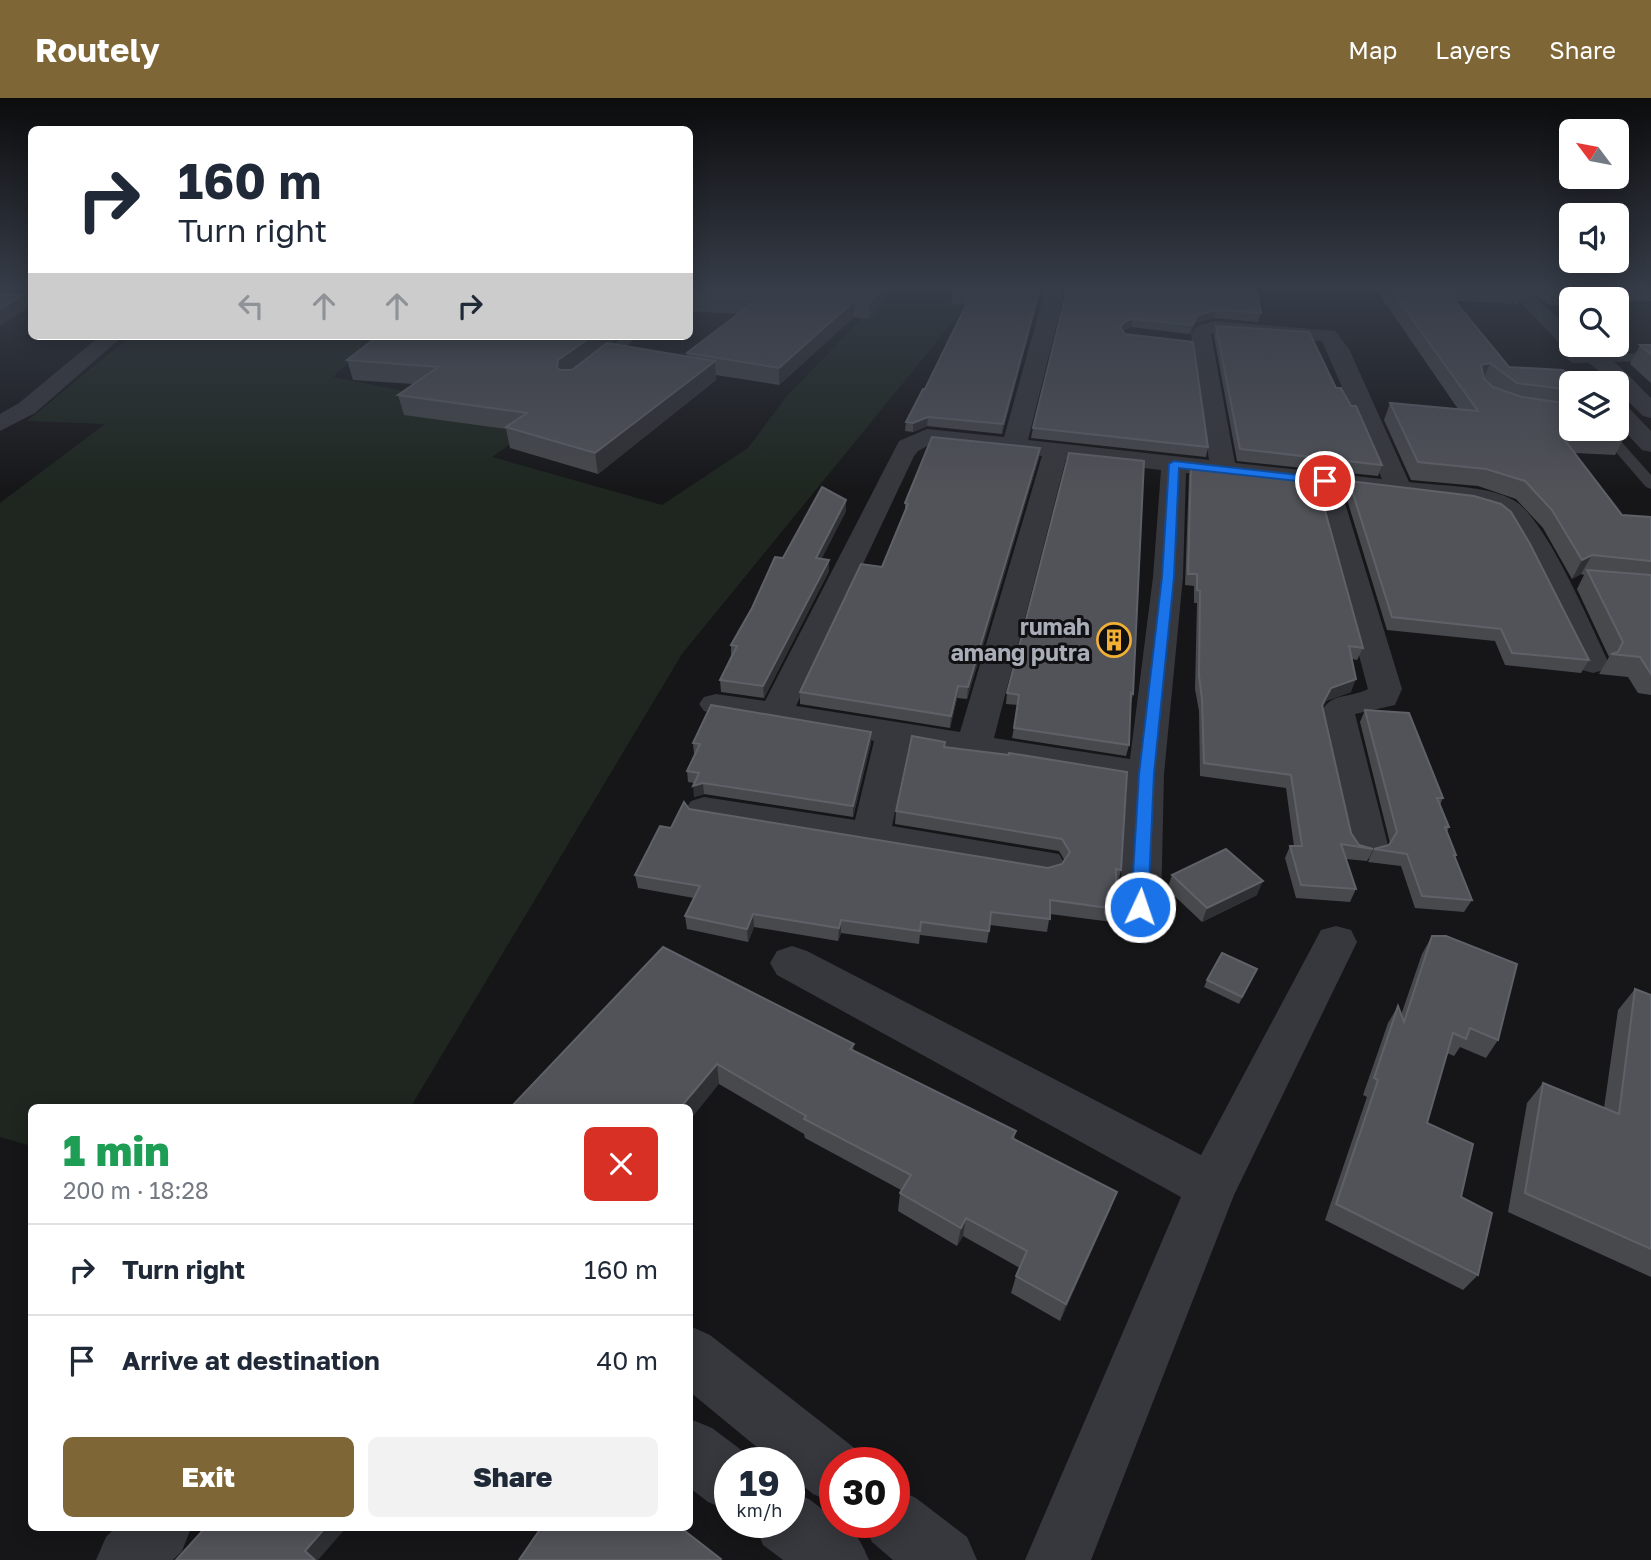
<!DOCTYPE html>
<meta charset="utf-8">
<style>
:root{--surface:#fff;--page:#f2f2f3;--text:#1f2937;--muted:#747a83;--line:#e0e1e3;--accent:#7e6636}
body{margin:0;font-family:"Golos Text",sans-serif;background:var(--page);color:var(--text);height:100vh;display:flex;flex-direction:column;font-size:26px;white-space:nowrap}
*{box-sizing:border-box;margin:0}
p{font-size:23px;color:var(--muted)}
.icon{flex:none;width:38px;height:38px;fill:none;stroke:currentColor;stroke-width:2;stroke-linecap:round;stroke-linejoin:round}
.map{position:relative;flex:1;overflow:hidden}
.details{position:absolute;left:28px;top:1006px;width:665px;height:427px;display:flex;flex-direction:column;background:var(--surface);border-radius:10px;box-shadow:0 4px 18px #0003}
.details>*{flex:none}
.hud{position:absolute;left:28px;top:28px;width:665px;height:214px;border-radius:10px;box-shadow:0 4px 18px #0003;background:#fff;color:var(--text);overflow:hidden}
.needle{width:46px;rotate:302deg}
.tools{position:absolute;left:1559px;top:21px;display:grid;gap:14px}
.tools a{display:grid;place-items:center;width:70px;height:70px;border-radius:10px;background:var(--surface);box-shadow:0 4px 18px #0003;font-size:35px}
.speed{position:absolute;left:714px;top:1349px;display:flex;gap:14px;font-size:35px;font-weight:700;text-align:center}
.speed>*{display:grid;place-content:center;width:91px;height:91px;border-radius:50%;background:var(--surface);box-shadow:0 4px 18px #0003;line-height:1}
.speed small{font-size:18px;font-weight:400}
.speed .limit{border:10px solid #d22;background:#fff;color:#111}
.pin{position:absolute;display:grid;place-items:center;width:60px;height:60px;color:#fff;margin:-30px;border:4px solid #fff;border-radius:50%;box-shadow:0 2px 7px #0007}
.me{position:absolute;width:77px;margin:-38px;rotate:3deg;stroke-linejoin:round;filter:drop-shadow(0 0 5px #0008)}
.turn{display:flex;align-items:center;gap:24px;height:147px;padding:0 35px;font-size:32px}
.turn .icon{width:91px;height:91px;stroke-width:2.5}
.turn b{display:block;font-size:49px;line-height:60px}
.lanes{display:flex;align-items:center;height:66px;padding:0 35px;background:#0003;justify-content:center;gap:35px;direction:ltr}
.lanes .off{opacity:.35}
.round{display:grid;place-items:center;flex:none;width:74px;height:74px;border-radius:10px;background:var(--page)}
.overview{display:flex;align-items:center;justify-content:space-between;height:119px;padding:0 35px}
h1{font-size:42px;font-weight:800;line-height:52px;color:#1e9e55}
.cta{display:flex;gap:14px;margin-top:auto;padding:14px 35px}
.cta a{flex:1;height:80px;border-radius:10px;background:var(--accent);color:#fff;font-size:28px;font-weight:800;line-height:80px;text-align:center}
.cta a+a{background:var(--page);color:var(--text)}
ul{padding:0;list-style:none}
li{display:flex;align-items:center;gap:21px;height:91px;padding:0 35px;border-top:2px solid var(--line)}
li div{flex:1}
li b{display:block;font-size:26px}
li em{font-style:normal}
header{display:flex;align-items:center;gap:42px;box-sizing:border-box;height:98px;padding:0 35px;background:var(--accent);color:#fff}
header strong{font-size:33px}
nav{display:flex;gap:38px;margin-inline-start:auto;font-size:24px}
.map>svg:first-child{display:block}
.green{fill:#1e261f}
.lines{fill:none;stroke-linecap:round;stroke-linejoin:round}
.stream{fill:#2c353c;fill-rule:evenodd}
.lane{fill:#37383d;fill-rule:evenodd}
.street{fill:#37383d;fill-rule:evenodd}
.wall{fill:#47494d}
.shaded-wall{fill:#2f3033}
.building{fill:#525359;stroke:#5f6168;stroke-width:2}
.route{fill:#1a73e8;stroke:#114b97;stroke-width:2}
.labels{text-anchor:middle;stroke-width:6;stroke-linejoin:round;paint-order:stroke}
.poi-label{font-size:23px;font-weight:bold;fill:#a8adb8;stroke:#111113;text-anchor:end}
</style>
<header>
<strong>Routely</strong>
<nav><a>Map</a><a>Layers</a><a>Share</a></nav>
</header>
<div class="map">
<svg width="1651" height="1462" viewBox="0 0 1651 1462">
<rect width="100%" height="100%" fill="#161618"/>
<!-- green -->
<path class="green" d="M891 190H953L949 204 965 209 682 556 410 1010H32L31 1048 0 1039V405L105 326 27 323 131 238H377L333 279 419 296 402 315 527 334 492 359 662 407 748 350 786 299Z"/>
<g class="lines">
<!-- stream -->
<path class="stream" d="M0 190H32V193L0 194Z"/>
<!-- lane -->
<g class="lane">
<path d="M32 195V202L0 206V200Z"/>
<path d="M625 238H639L601 268H591V262Z"/>
<path d="M1651 255V263L1573 265 1567 261 1573 257Z"/>
<path d="M1596 331H1610L1651 377V391L1646 389Z"/>
</g>
<!-- street -->
<g class="street">
<path d="M1044 190H1062V204L1028 342 1209 362 1191 236 1197 228 1215 223 1335 233 1349 251 1409 384C1438 388 1490 387 1515 403 1547 423 1591 528 1609 565L1604 572 1593 575 1582 572 1526 457 1507 424 1497 415 1469 407 1341 392 1402 591 1395 607 1355 616 1388 747 1382 757 1368 761 1354 757 1348 747 1320 619C1327 593 1350 601 1368 591L1314 389 1186 375 1183 479 1164 676 1161 809 1155 820 1140 824 1125 820 1119 809 1127 685 909 648 892 728 1059 756 1065 766 1059 776 1045 780 691 721 685 712 691 703 704 699 855 722 874 643 716 616 704 613 699 606 704 599 716 596 765 603 899 343 927 331 1004 339 1042 204ZM1216 235 1322 243 1382 381 1235 365 1211 236ZM931 346 1042 358 960 634 796 608 914 358 918 353ZM1066 361 1161 372 1153 479 1130 661 994 640Z"/>
<path d="M1507 190H1527L1572 234V247C1606 247 1628 278 1651 300V320L1643 318 1617 292V285H1611L1592 267 1565 251Z"/>
<path d="M100 238H123L35 315 0 333V316L19 305Z"/>
<path d="M1617 304 1625 306 1651 333V354L1642 352 1617 325Z"/>
<path d="M1336 828 1351 832 1357 844 1234 1097 1091 1462H1025L1181 1099 777 877 770 865 777 853 792 848 807 853 1201 1057 1321 832Z"/>
<path d="M690 1228 710 1237 857 1352 862 1365H835V1405L813 1396 789 1376V1365H776L690 1294Z"/>
<path d="M690 1321 712 1330 752 1360 754 1365H730V1413L708 1404 690 1390Z"/>
<path d="M894 1390 916 1400 967 1439 977 1462H893L872 1444 863 1424H894Z"/>
<path d="M789 1393 809 1401 835 1421V1424C854 1427 862 1446 869 1462H783L763 1447 754 1424H789Z"/>
<path d="M115 1430H191L182 1453 173 1462H96L106 1439Z"/>
</g>
</g>
<!-- wall -->
<g class="wall">
<path d="M690 190H897L869 221 854 219 779 287 716 277V282L598 376 510 350 506 331 404 317 398 297 414 286 353 282 347 262 621 238 610 246 687 258V255L738 216 690 213Z"/>
<path d="M1041 190 1002 336 927 328 913 334 905 333 906 324 925 291 966 207 951 206 952 197Z"/>
<path d="M1065 190H1256L1261 215 1258 224 1214 220 1196 225 1190 236 1131 229 1123 232 1208 349 1206 359 1031 340 1033 330 1065 201Z"/>
<path d="M1375 190 1525 191 1518 206 1455 203 1509 269 1572 285V331L1624 340 1615 357 1575 355 1622 417 1651 419V597L1638 595 1628 579 1599 576 1609 559 1577 491 1584 477 1581 476 1572 481 1543 430 1516 401 1478 388 1411 382 1384 322 1390 305 1458 311Z"/>
<path d="M1530 190H1651V203L1617 202V201H1572V208L1548 207Z"/>
<path d="M1216 228 1336 290 1382 367 1378 378 1237 363 1214 238Z"/>
<path d="M1640 247H1651V285L1630 266Z"/>
<path d="M1040 350 1039 360 967 601 957 600 950 630 800 606V594L882 469 905 413V405Z"/>
<path d="M1191 367 1363 550 1357 562 1352 561 1351 594 1326 603 1323 609 1351 735 1359 747 1373 751 1367 763 1346 761 1356 791 1350 804 1296 800 1285 760 1290 748H1294L1286 690 1200 678 1199 613 1195 591 1197 505H1194V488L1185 487 1189 378Z"/>
<path d="M1349 383 1589 562 1581 575 1505 567 1495 543 1387 532 1345 395Z"/>
<path d="M846 413 821 461 829 473 764 600 721 594 720 582 731 558V547L783 460Z"/>
<path d="M1007 595 1133 596 1131 606 1129 647 1126 658 1012 640 1018 607 1006 606Z"/>
<path d="M1365 612 1443 700 1440 707 1449 729 1447 734 1456 757 1455 760 1472 802 1464 814 1415 810 1401 768 1368 764 1374 751 1389 747 1390 745 1360 624Z"/>
<path d="M871 634V645L853 719 704 696 694 699V685L688 684 687 673 695 656H694L693 645Z"/>
<path d="M945 644V649L1121 772 1118 785H1116V811L1112 824 1050 816 1047 834 990 827 987 845 920 837 919 846 841 835 838 843 754 829 748 844 687 831 685 818 694 800 638 790 635 777 671 730 689 711 1048 770 1062 766 1065 763 1059 753 895 726 896 713Z"/>
<path d="M1172 777 1257 797 1202 824 1167 791Z"/>
<path d="M1432 838 1498 942 1486 960 1460 949 1454 958 1447 955 1427 1025 1461 1099 1478 1177 1463 1192 1325 1122 1367 999 1363 997 1388 925 1398 908 1401 917 1422 856Z"/>
<path d="M663 849 854 946 853 952 1016 1033 1014 1041 1117 1094 1110 1112 1060 1223 1011 1195 1016 1178 1020 1170 963 1138 957 1148 898 1113 900 1095 901 1092 805 1040 804 1036 719 986Z"/>
<path d="M1257 871 1239 906 1204 889 1207 882Z"/>
<path d="M1635 891 1651 897V1179L1508 1114 1527 1005 1543 985 1604 1010 1618 912Z"/>
</g>
<!-- shaded-wall -->
<g class="shaded-wall">
<path d="M883 190H897L869 221V205Z"/>
<path d="M1040 190H1041L1002 336 1003 326Z"/>
<path d="M24 196 30 208 0 228V211Z"/>
<path d="M854 203V219L779 287V270Z"/>
<path d="M1216 212 1214 220 1196 225 1190 236 1192 227 1198 217Z"/>
<path d="M1133 221 1131 229 1123 231 1118 238 1120 229 1125 223Z"/>
<path d="M592 238H621L561 281 557 270 558 262Z"/>
<path d="M715 263 716 282 598 376 595 355Z"/>
<path d="M1490 265 1483 282 1481 267Z"/>
<path d="M928 319 927 328 913 334V325Z"/>
<path d="M1040 350 1039 360 967 601 968 589Z"/>
<path d="M846 402V413L816 472V460Z"/>
<path d="M1592 457 1581 476 1572 481 1582 462Z"/>
<path d="M829 462V473L764 600 763 588Z"/>
<path d="M1356 581 1351 594 1326 603 1317 620 1322 607 1331 590Z"/>
<path d="M958 588 957 600 950 630 951 618Z"/>
<path d="M871 634V645L853 719V708Z"/>
<path d="M703 685 704 696 694 699 693 688Z"/>
<path d="M1263 783 1257 797 1202 824 1207 810Z"/>
<path d="M753 816 754 829 748 844 747 831Z"/>
<path d="M841 822V835L838 843 839 830Z"/>
<path d="M717 966 719 986 690 1022V1010H680Z"/>
<path d="M1117 1094 1110 1112 1060 1223 1066 1206Z"/>
<path d="M966 1120 963 1138 957 1148 961 1130Z"/>
<path d="M325 1430H346L318 1462H315L305 1453Z"/>
</g>
<!-- building -->
<g class="building">
<path d="M690 190H883L869 205 854 203 779 270 687 255 758 201 690 197Z"/>
<path d="M955 190H1040L1003 326 928 319 913 325 906 324 923 291H925L970 199 952 197Z"/>
<path d="M1066 190H1256L1261 215 1216 212 1198 217 1192 227 1133 221 1125 223 1120 229 1125 236 1193 244 1208 349 1033 330 1066 196Z"/>
<path d="M1390 190H1444L1509 269 1563 272 1574 285H1572V292L1517 285 1490 265 1481 267 1484 281 1493 289 1522 299 1572 306V331H1616L1624 340 1560 336 1622 417 1651 419V463L1592 457 1582 462 1552 412 1525 383 1486 371 1418 364 1390 305 1478 313Z"/>
<path d="M1552 190H1583L1586 193 1554 192Z"/>
<path d="M0 196H24L0 211Z"/>
<path d="M1216 228 1309 234 1336 290H1341L1351 308H1356L1382 367 1240 351Z"/>
<path d="M378 238H592L558 262 557 270 560 272H572L607 245 715 263 595 355 506 329 527 315 398 297 438 269 347 262Z"/>
<path d="M1640 247H1651V257Z"/>
<path d="M932 339 1040 350 968 589 958 588 951 618 800 594 861 466 882 469 908 406 905 405Z"/>
<path d="M1069 355 1144 363 1133 596 1131 595 1129 647 1014 630 1019 597 1007 595Z"/>
<path d="M1191 367 1316 380 1363 550 1349 548 1356 581 1331 590 1322 607 1351 735 1359 747 1373 751 1341 746 1356 791 1301 787 1290 748H1302L1291 677 1204 665 1202 601 1199 578 1200 493 1197 492V476H1188Z"/>
<path d="M1349 383 1474 398 1501 406 1511 414 1530 446 1589 562 1512 555 1501 531 1392 519Z"/>
<path d="M822 389 846 402 816 460 829 462 763 588 720 582 737 548 731 547 752 510 775 459 783 460Z"/>
<path d="M1587 472 1651 477V576L1640 559 1611 556 1618 554 1623 544Z"/>
<path d="M711 607 871 634 853 708 703 685 693 688 699 675 687 673 700 646 693 645Z"/>
<path d="M1365 612 1409 615 1443 700H1437L1449 729H1445L1456 757H1454L1472 802 1422 798 1407 756 1374 751 1389 747 1397 734Z"/>
<path d="M912 638 945 644 944 649 1009 657V655L1127 674 1121 772 1116 771V811L1050 802V821L991 814 989 833 921 824 920 833 841 822 839 830 753 816 747 831 685 818 700 788 635 777 660 728 671 730 684 704 689 711 1048 770 1062 766 1070 754 1062 741 896 713Z"/>
<path d="M1226 751 1263 783 1207 810 1172 777Z"/>
<path d="M1432 838H1446L1517 866 1498 942 1470 930 1466 941 1453 935 1427 1025 1473 1046 1461 1099 1492 1115 1478 1177 1336 1106 1378 982 1374 980 1398 908 1404 924Z"/>
<path d="M663 849 854 946 850 951 1016 1033 1012 1040 1117 1094 1066 1206 1016 1178 1027 1153 966 1120 961 1130 900 1095 911 1077 804 1021 806 1018 717 966 680 1010H510Z"/>
<path d="M1222 855 1257 871 1242 899 1207 882Z"/>
<path d="M1635 891 1651 897V1151L1525 1095 1543 985 1619 1016Z"/>
<path d="M205 1430H325L305 1453 315 1462H176Z"/>
<path d="M541 1430H681L721 1461 720 1462H519Z"/>
</g>
<!-- sky -->
<linearGradient id="sky" x2="0" y2="1"><stop stop-color="#0c0c0d"/><stop offset="0.48" stop-color="#363c48"/><stop offset="1" stop-color="#363c48" stop-opacity="0"/></linearGradient>
<rect width="1651" height="395" fill="url(#sky)"/>
<!-- route -->
<path class="route" d="M1174 363 1325 380 1330 383 1325 386 1179 370 1174 479 1154 676 1148 809 1146 813H1134L1131 809 1139 676 1162 479 1169 366Z"/>
<!-- icons -->
<defs>
<g id="building-ring" transform="scale(1.75)"><circle r="9.5" fill="#111113" stroke="#f2b134" stroke-width="1.5"/><path d="M-4-6H4V6H1V3H-1V6H-4ZM-2.5-4.3h1.7v1.8h-1.7ZM.8-4.3h1.7v1.8H.8ZM-2.5-1h1.7V.8h-1.7ZM.8-1h1.7V.8H.8Z" fill="#f2b134"/></g>
</defs>
<g fill-rule="evenodd">
<use href="#building-ring" x="1114" y="542"/>
</g>
<g class="labels">
<!-- poi labels -->
<g class="poi-label">
<text x="1090" y="537">rumah<tspan x="1090" dy="26">amang putra</tspan></text>
</g>
</g>
</svg>
<div class="tools">
<a><svg class="needle" viewBox="-14 -14 28 28"><path d="M0-13l5 13h-10z" fill="#e53935"/><path d="M0 13l5-13h-10z" fill="#747a83"/></svg></a>
<a><svg class="icon" aria-label="sound" viewBox="0 0 24 24"><path d="M4 9h4l5-4v14l-5-4H4zM17 9q2 3 0 6"/></svg></a>
<a><svg class="icon" aria-label="search" viewBox="0 0 24 24"><circle cx="10" cy="10" r="6"/><path d="M15 15l6 6"/></svg></a>
<a><svg class="icon" aria-label="layers" viewBox="0 0 24 24"><path d="M12 4l9 5-9 5-9-5zM3 14l9 5 9-5"/></svg></a>
</div>
<div class="speed"><div>19<small>km/h</small></div><div class="limit">30</div></div>
<div class="pin" style="left:1325px;top:383px;background:#d93025"><svg class="icon" aria-label="arrive" viewBox="0 0 24 24"><path d="M6 21V4h12l-3 4 3 4H6"/></svg></div>
<svg class="me" style="left:1140px;top:809px" viewBox="-20 -20 40 40"><circle r="17" fill="#1a73e8" stroke="#fff" stroke-width="3"/><path d="M0-11L8 9 0 5-8 9z" fill="#fff"/></svg>
<div class="hud">
<div class="turn"><svg class="icon" aria-label="right" viewBox="0 0 24 24"><path d="M7 20v-9h11M14 6l5 5-5 5"/></svg><div><b>160 m</b>Turn right</div></div>
<div class="lanes"><svg class="icon off" aria-label="left" viewBox="0 0 24 24"><path d="M17 20v-9H6M10 6l-5 5 5 5"/></svg><svg class="icon off" aria-label="ahead" viewBox="0 0 24 24"><path d="M12 20V5M6 11l6-6 6 6"/></svg><svg class="icon off" aria-label="ahead" viewBox="0 0 24 24"><path d="M12 20V5M6 11l6-6 6 6"/></svg><svg class="icon" aria-label="right" viewBox="0 0 24 24"><path d="M7 20v-9h11M14 6l5 5-5 5"/></svg></div>
</div>
<section class="details">
<div class="overview"><div><h1>1 min</h1><p>200 m · 18:28</p></div><a class="round" style="background:#d93025;color:#fff"><svg class="icon" aria-label="close" viewBox="0 0 24 24"><path d="M6 6l12 12M18 6L6 18"/></svg></a></div>
<ul>
<li><svg class="icon" aria-label="right" viewBox="0 0 24 24"><path d="M7 20v-9h11M14 6l5 5-5 5"/></svg><div><b>Turn right</b></div><em>160 m</em></li>
<li><svg class="icon" aria-label="arrive" viewBox="0 0 24 24"><path d="M6 21V4h12l-3 4 3 4H6"/></svg><div><b>Arrive at destination</b></div><em>40 m</em></li>
</ul>
<div class="cta"><a>Exit</a><a>Share</a></div>
</section>
</div>
